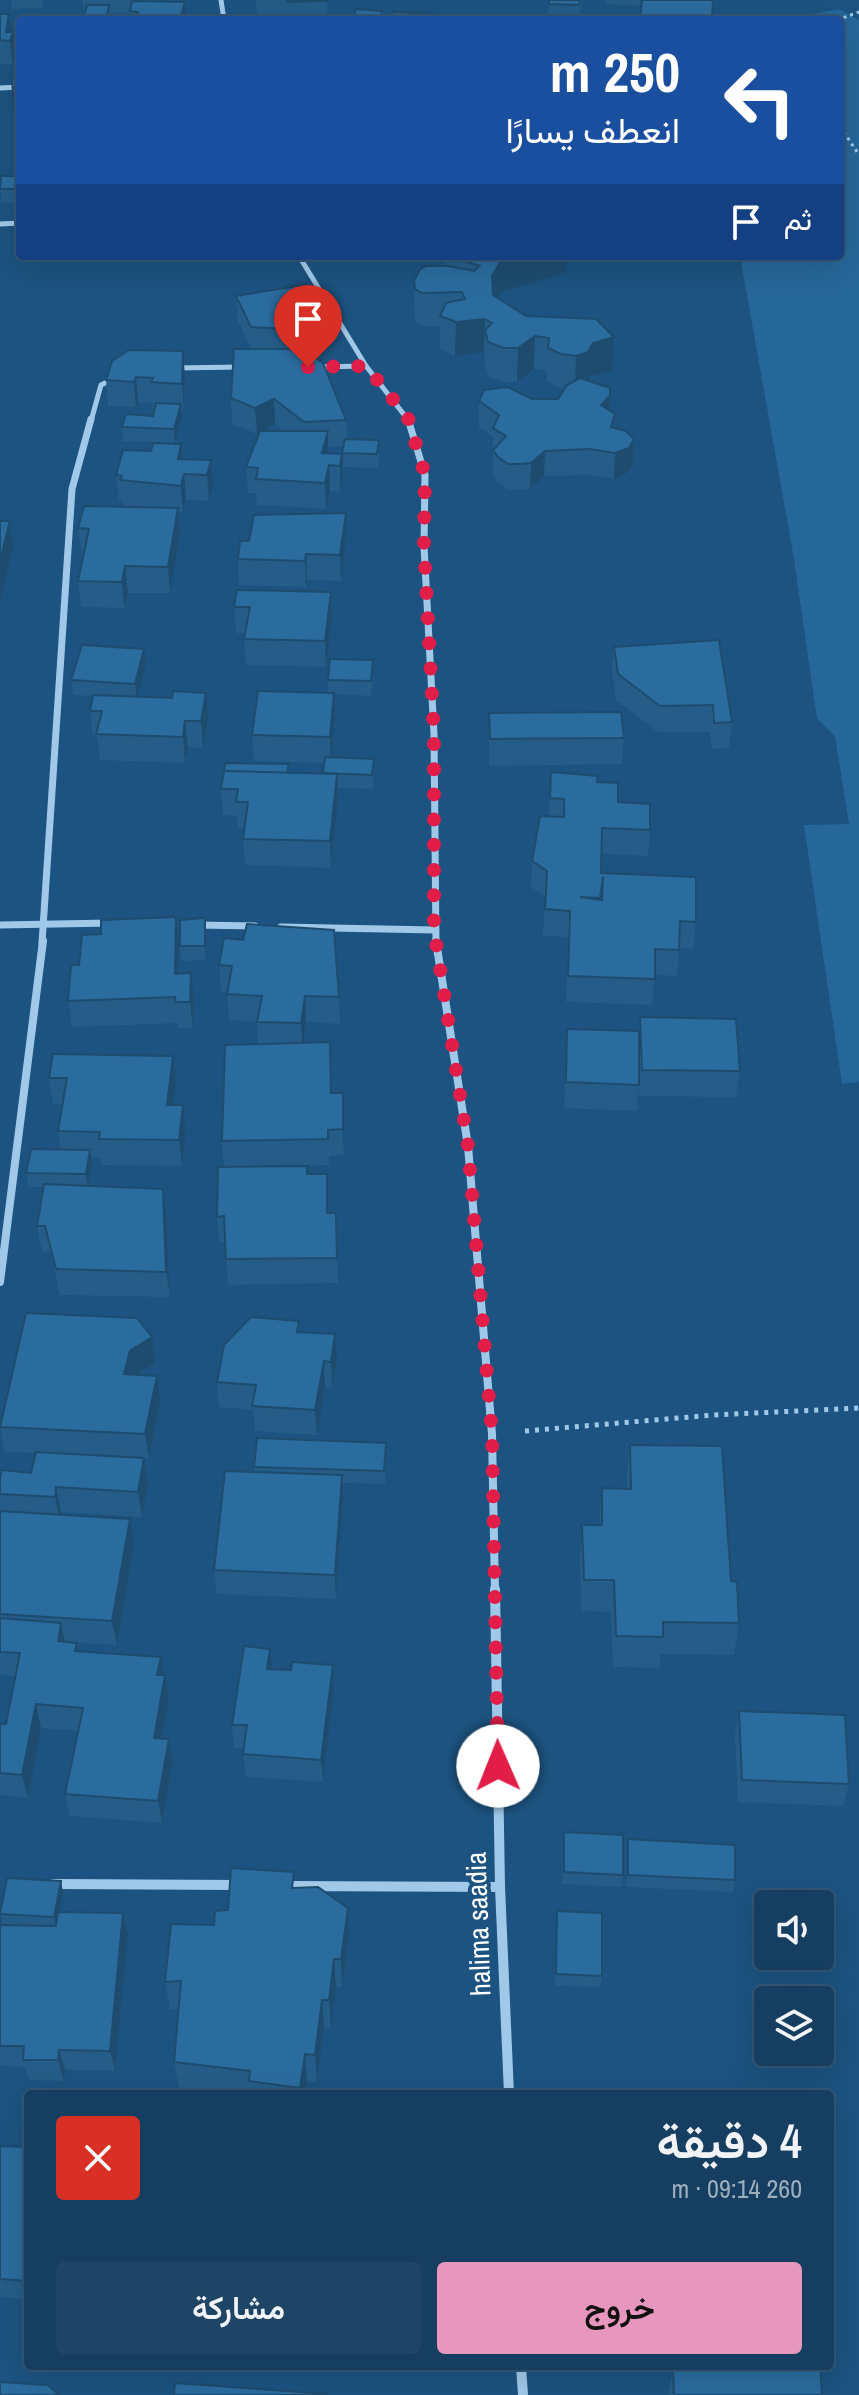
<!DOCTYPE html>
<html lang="ar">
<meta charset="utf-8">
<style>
:root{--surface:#153e60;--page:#1e4566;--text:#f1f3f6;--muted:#9daebd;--line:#345775;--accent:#e797bd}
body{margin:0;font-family:"Archivo Narrow",Vazirmatn,sans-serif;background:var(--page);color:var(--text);direction:rtl;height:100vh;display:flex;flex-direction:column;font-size:30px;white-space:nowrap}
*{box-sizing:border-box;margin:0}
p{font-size:26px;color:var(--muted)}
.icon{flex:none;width:44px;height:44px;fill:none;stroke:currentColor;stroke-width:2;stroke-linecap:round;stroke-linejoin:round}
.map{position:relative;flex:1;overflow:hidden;direction:ltr}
.sheet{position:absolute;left:24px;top:2090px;width:810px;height:280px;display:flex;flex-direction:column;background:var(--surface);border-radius:8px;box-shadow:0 8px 32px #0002,0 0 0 2px var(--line);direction:rtl}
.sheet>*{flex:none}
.top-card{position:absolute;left:16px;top:16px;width:828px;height:244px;border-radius:8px;box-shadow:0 8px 32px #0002,0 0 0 2px var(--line);direction:rtl;background:#1a4fa0;color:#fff;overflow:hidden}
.tools{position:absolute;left:754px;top:1890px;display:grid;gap:16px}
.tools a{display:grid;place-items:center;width:80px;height:80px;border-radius:8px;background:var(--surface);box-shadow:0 8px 32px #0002,0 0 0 2px var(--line);font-size:40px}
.pin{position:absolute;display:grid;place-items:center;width:68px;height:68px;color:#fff;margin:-82px -34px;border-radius:50% 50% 50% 0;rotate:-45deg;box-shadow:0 0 8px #0007}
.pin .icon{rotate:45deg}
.me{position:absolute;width:88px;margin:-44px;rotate:359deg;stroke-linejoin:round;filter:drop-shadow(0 0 6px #0008)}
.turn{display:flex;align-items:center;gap:28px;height:168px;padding:0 32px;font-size:36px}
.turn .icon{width:104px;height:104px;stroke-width:2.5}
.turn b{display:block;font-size:56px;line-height:68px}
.then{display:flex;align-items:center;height:76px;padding:0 32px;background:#0003;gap:16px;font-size:30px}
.round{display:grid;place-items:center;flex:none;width:84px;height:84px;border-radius:8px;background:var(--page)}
.headline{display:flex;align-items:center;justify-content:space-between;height:136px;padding:0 32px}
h1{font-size:48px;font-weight:600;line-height:60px}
.primary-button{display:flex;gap:16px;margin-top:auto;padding:16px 32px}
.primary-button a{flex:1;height:92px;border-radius:8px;background:var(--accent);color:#111;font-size:32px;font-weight:600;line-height:92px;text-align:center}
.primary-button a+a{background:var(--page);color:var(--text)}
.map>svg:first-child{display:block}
.green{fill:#266799}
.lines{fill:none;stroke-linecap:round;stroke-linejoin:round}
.path-far1{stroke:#a0c9e9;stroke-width:3;stroke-dasharray:3 4;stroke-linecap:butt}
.path{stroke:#a0c9e9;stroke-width:5;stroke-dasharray:4 6;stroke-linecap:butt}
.street-far3{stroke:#a0c9e9;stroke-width:5}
.street-far2{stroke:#a0c9e9;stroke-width:7}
.street-far1{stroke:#a0c9e9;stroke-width:8}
.street{stroke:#a0c9e9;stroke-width:10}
.wall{fill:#255d88;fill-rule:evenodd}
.shaded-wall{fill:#1e4c6f}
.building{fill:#2b6c9e;stroke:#1e4c6f;stroke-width:2;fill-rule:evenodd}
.route{stroke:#e11d48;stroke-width:14;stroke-dasharray:0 25.2}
.labels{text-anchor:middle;stroke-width:8;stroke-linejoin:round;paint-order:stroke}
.street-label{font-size:28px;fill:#fff;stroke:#1c5380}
</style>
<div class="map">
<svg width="859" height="2395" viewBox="0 0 859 2395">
<rect width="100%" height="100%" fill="#1c5380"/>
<!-- green -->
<path class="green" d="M839 9 859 20V1082L842 1084 804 825 849 824 835 736 817 719 794 559 740 256H840V20H783Z"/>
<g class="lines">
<!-- path-far1 -->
<g class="path-far1">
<path d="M837 20 859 12"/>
<path d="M840 126 859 155"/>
</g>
<!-- path -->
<path class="path" d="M525 1431 714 1415 859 1408"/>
<!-- street-far3 -->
<g class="street-far3">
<path d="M221 0 224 20"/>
<path d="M0 88 20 87"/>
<path d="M0 224 20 223"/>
<path d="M299 256 366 366 409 421"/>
<path d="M315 367 366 366"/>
<path d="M175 368 241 367"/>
<path d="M91 421 101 385 115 378"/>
</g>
<!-- street-far2 -->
<g class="street-far2">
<path d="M408 419 425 475 424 546 434 734 436 943"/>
<path d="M0 925 111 923"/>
<path d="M197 925 255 926"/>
<path d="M281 927 434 930"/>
<path d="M42 943 72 489 91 419"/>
</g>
<!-- street-far1 -->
<g class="street-far1">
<path d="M436 941 468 1146 492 1434 495 1591"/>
<path d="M0 1282 43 941"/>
</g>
<!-- street -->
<g class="street">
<path d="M495 1589 500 1887 509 2094"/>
<path d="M53 1884 239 1885"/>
<path d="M285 1886 500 1887"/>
<path d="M521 2366 523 2395"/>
</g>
</g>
<!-- wall -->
<g class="wall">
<path d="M11 0H43L42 8 12 9Z"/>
<path d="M83 0H153V1L186 15 184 20H130V13H110V15L123 20 84 12Z"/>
<path d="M256 0H327L328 20H257Z"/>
<path d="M549 0H582L579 18 548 17Z"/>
<path d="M605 0H641L640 6 605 4Z"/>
<path d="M0 14 11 32H13L16 56 13 64H0Z"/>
<path d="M20 77V135H17L14 111Z"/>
<path d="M20 140V202L1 203 0 183 17 176 16 169Z"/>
<path d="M446 256 566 273 501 292 498 298 526 316 614 337 612 371 591 376 588 381 609 410 614 428 634 439 633 465 627 473 614 479 588 475 544 476 530 489 520 490 508 489 498 483 493 476V437L479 427V401L558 399 565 388H560L547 381V371L534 369 517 382H503L488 376 485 364 484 352 455 356 440 349V326H422L415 322 414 281 446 266Z"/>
<path d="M592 256H621L613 260Z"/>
<path d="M236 296 313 328 315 356 312 355 346 420 347 439 379 454 378 468 343 467 344 446 328 447V453L342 454 343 479 340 492 330 491 326 509 257 505 256 493H248L246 467 259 433 257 434 232 424 231 398 251 349 238 321ZM275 424 284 431H262Z"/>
<path d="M129 350 185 376 184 409H182V418L175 443 123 441 122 427 153 416 155 408H153V403L138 402 136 407 108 406 106 380Z"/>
<path d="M182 459 211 460 213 486 209 501 186 500 183 512H178L180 534 170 593H128L124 608 81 607 78 581 84 554H82L78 528 134 507 123 506 122 501H119L116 475Z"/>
<path d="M346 539 341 581 307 580 306 587 239 585 238 559Z"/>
<path d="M331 592 332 619 326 667 246 665 244 639 245 633H236L234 607Z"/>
<path d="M719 640 732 722 729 748 712 749 710 732H658L616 700 612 673 614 647Z"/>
<path d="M146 663 137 697 208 719 203 748 188 747 185 763 100 760 97 737H93L90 711 93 696 73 695 71 680Z"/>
<path d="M373 674 371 696 334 694 335 719 332 757 374 759V773L373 789 338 788V800L331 868 245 865 243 839 244 828H238L237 816 223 815 221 789 289 773 323 774 325 763 254 761 252 735 328 693V680Z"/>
<path d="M489 713 624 738 622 764 489 766Z"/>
<path d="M551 772 597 782 618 802 650 830 648 856 602 854 601 873 696 922 693 949 679 948 677 976 655 975 652 1005 566 1002 569 937 543 936 545 897 531 887 532 861 549 816ZM603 877 602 899H599Z"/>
<path d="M176 917 179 943 178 973 194 999 193 1028H178V1023L72 1027 68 1001 79 965 101 934Z"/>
<path d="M205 918 206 960 181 961 180 946Z"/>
<path d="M224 938 339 997 340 1024 306 1022 303 1043 332 1068V1093H343L344 1155 329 1156V1165L234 1167 307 1174 328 1213H336L338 1283 228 1285 225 1242H219L217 1217 224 1167 222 1141 258 1044 257 1022 229 1020 227 992H221L219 965Z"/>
<path d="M640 1017 740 1071 736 1097 639 1096V1078L637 1111 564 1108 567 1029 639 1031Z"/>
<path d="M173 1056 176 1082 173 1105H183L186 1131 182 1166 102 1165 101 1158 91 1157 92 1165 88 1186 163 1189 166 1215 170 1297 60 1295 50 1251 42 1252 37 1226 43 1187H29L26 1173 61 1150 58 1131 62 1104H53L49 1078Z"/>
<path d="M300 1332 335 1334 337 1359 332 1387H325L317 1435 255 1431 253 1410 219 1407 217 1382Z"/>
<path d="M155 1363 137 1375 160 1401 149 1459 144 1458 148 1483 142 1517 61 1512V1514L130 1519 134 1543 117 1645 65 1642 78 1651 161 1657 169 1699 162 1738 169 1739 173 1762 162 1823 70 1816 65 1794 78 1731 41 1728 28 1798 0 1795V1724H6L16 1676 0 1675V1478L31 1473 35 1453 5 1452 0 1427Z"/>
<path d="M386 1443 385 1484 342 1483 343 1499 336 1599 217 1594 214 1570 254 1472V1467Z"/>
<path d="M630 1445 731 1581 739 1623 734 1655 661 1654 659 1668 613 1667 611 1612 581 1611 580 1557 582 1525H599L602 1488 627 1489V1477Z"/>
<path d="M272 1669 291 1670 334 1689 323 1782 246 1777 243 1754 244 1748H234L232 1725Z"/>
<path d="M739 1711 849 1784 843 1806 738 1802 735 1735Z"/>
<path d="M564 1832 623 1875 621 1887 562 1884Z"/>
<path d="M628 1839 735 1880 733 1892 626 1887Z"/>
<path d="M61 1881 63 1893 60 1912 128 1934 115 2071 65 2070 64 2081 29 2080 25 2067 0 2066V1925H3L0 1913Z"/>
<path d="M296 1888 349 1936 342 1987H336L331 2028 324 2027 317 2082 307 2081 305 2094H226L179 2088 174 2062 178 2009 170 2010 165 1982 228 1910Z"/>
<path d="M557 1911 602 1976 600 1987 555 1986Z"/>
<path d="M0 2146 28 2147V2299L0 2297Z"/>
<path d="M682 2366H820L822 2395H669V2388L673 2371H682Z"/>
</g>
<!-- shaded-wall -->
<g class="shaded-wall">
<path d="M185 2 186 15 184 20H180Z"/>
<path d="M9 14 12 37 13 32 16 56 13 64 10 41 6 32Z"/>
<path d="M514 256H567L566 273 501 292 491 309 492 276 502 259Z"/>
<path d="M313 317V330L308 318Z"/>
<path d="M485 319 484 352 455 356 456 322Z"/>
<path d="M535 336 534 369 517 382 518 348Z"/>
<path d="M614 337 612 371 591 376 586 385 575 390 576 356 593 343Z"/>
<path d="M183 351 185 376 184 409 182 384Z"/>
<path d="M136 377 138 402 136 407 134 382Z"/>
<path d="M610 396 609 422 601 405Z"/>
<path d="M274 399 275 424 257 434 255 408Z"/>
<path d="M181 404 182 418 175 443 174 429Z"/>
<path d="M328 431V457L322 453Z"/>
<path d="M634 439 633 465 627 473 614 479 615 453Z"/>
<path d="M181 444 183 470 178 459Z"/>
<path d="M545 451 544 476 530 489 531 463Z"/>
<path d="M342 454 343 479 340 492V466Z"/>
<path d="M211 460 213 486 209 501 207 475Z"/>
<path d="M329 465 330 491 326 509 325 483Z"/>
<path d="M184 474 186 500 183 512 181 486Z"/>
<path d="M178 508 180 534 170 593 168 567Z"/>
<path d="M346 513V539L341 581 340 555Z"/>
<path d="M10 521 13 547 0 603V561Z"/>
<path d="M306 554 307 580 306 587 305 561Z"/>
<path d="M125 566 128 593 124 608 122 582Z"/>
<path d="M331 592 332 619 326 667 325 641Z"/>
<path d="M144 649 146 663 137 699 135 684Z"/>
<path d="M206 693 208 719 203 748 201 721Z"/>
<path d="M334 693 335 719 331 764 330 737Z"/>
<path d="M185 721 188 747 185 763 183 737Z"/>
<path d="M337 774 338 800 331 868 330 841Z"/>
<path d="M176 917 179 943 178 1000 175 974Z"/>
<path d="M205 918 206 933V960L205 946Z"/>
<path d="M191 973 194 999 193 1028 190 1002Z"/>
<path d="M305 996 306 1022 303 1049 301 1023Z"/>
<path d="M173 1056 176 1082 170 1131 167 1105Z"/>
<path d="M343 1093 344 1119V1155L343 1129Z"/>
<path d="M183 1105 186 1131 182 1166 179 1140Z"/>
<path d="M90 1150 92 1165 88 1189 86 1174Z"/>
<path d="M163 1189 166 1215 170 1297 166 1272Z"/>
<path d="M335 1334 337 1359 332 1387 331 1362Z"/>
<path d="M152 1337 155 1363 133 1377 124 1374 130 1351Z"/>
<path d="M324 1361 325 1387 317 1435 315 1410Z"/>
<path d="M157 1376 160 1401 149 1459 145 1434Z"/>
<path d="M144 1458 148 1483 142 1517 138 1492Z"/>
<path d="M342 1475 343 1499 336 1599 335 1575Z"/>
<path d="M56 1487 61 1512 60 1522 55 1497Z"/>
<path d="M130 1519 134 1543 117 1645 112 1621Z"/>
<path d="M61 1623 66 1647 58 1641Z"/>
<path d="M270 1649 272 1672 267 1669Z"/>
<path d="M161 1657 169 1699 158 1761 154 1738 157 1675Z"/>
<path d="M333 1665 334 1689 323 1782 321 1760Z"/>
<path d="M36 1704 41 1728 28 1798 22 1775Z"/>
<path d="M169 1739 173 1762 162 1823 158 1801Z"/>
<path d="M61 1881 63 1893 57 1929 54 1917Z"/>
<path d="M348 1908 349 1936 342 1987 341 1959Z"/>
<path d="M123 1913 128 1934 115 2071 110 2051Z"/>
<path d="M334 1959 336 1987 331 2028 329 2000Z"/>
<path d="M322 2000 324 2027 317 2082 315 2055Z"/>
<path d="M59 2050 65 2070 64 2081 58 2060Z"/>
<path d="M305 2054 307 2081 305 2094H300V2088Z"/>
</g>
<!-- building -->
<g class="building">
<path d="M287 0H327V1L287 2Z"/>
<path d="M549 0H580L579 5 549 4Z"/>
<path d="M642 0H713L712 20 640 19Z"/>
<path d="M132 1 185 2 180 20H136L138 12 130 11Z"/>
<path d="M87 5H109L107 15H122L121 20H83Z"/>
<path d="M356 9 382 11 380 20H353Z"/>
<path d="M393 12 435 14 434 20H392Z"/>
<path d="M0 14H9L6 32H13L10 41 0 40Z"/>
<path d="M275 18H315V20H274Z"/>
<path d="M20 77V111H14L12 78Z"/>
<path d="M20 140V169H16L17 141Z"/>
<path d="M1 176H20V189H0Z"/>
<path d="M447 256H514L502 259 492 276 493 295 526 316 596 319 614 337 593 343 588 352 576 356 561 354 548 348 549 338 535 336 518 348H504L488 342 485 330 492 323 485 319 456 322 440 316 446 303 465 299 462 292 422 293 415 289 414 281 420 269 426 266H448L474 271 480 266Z"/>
<path d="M297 286 313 317 308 318 314 330 251 327 236 296Z"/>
<path d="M234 349H288L308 353 323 363 346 420 304 422 274 399 255 408 231 398Z"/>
<path d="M129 350 183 351 182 384 151 382 153 378 136 377 134 382 106 380 112 361Z"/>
<path d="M580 378 610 388V396L601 405 615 414 611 427 626 431 634 439 629 448 615 453 589 449 545 451 531 463 520 464H508L498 457 493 450 506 436 493 428 499 415 479 401 484 390 507 387 532 399H558L567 385Z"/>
<path d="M156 403 181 404 174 429 122 427 126 414 153 416Z"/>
<path d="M260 431H328L322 453 342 454 340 466 329 465 325 483 256 479 258 468 246 467Z"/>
<path d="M345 439 379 440 377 454 342 453Z"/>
<path d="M153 443 181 444 178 459 211 460 207 475 184 474 181 486 120 480 122 476 116 475 123 450 151 451Z"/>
<path d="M84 506 178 508 168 567 125 566 122 582 78 581 89 529 78 528Z"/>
<path d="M346 513 340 555 306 554 305 561 238 559 240 541H249L254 515Z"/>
<path d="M0 521H10L0 561Z"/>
<path d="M237 590 331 592 325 641 244 639 250 607H234Z"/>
<path d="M719 640 732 722 714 723 713 705 660 706 618 674 614 647Z"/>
<path d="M82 645 144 649 135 684 71 680Z"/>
<path d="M330 659 373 660 371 681 328 680Z"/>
<path d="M173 691 206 693 201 721H185L183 737 96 734 102 711H90L93 695 172 698Z"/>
<path d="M258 691 334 693 330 737 252 735Z"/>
<path d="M621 712 624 738 490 739 489 713Z"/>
<path d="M325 757 374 759 372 775 323 773Z"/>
<path d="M225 763 289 764 287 773 224 771Z"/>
<path d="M224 771 337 774 330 841 243 839 248 802H236L238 789H221Z"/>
<path d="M551 772 598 776 597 782 618 783V802L650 804V830L602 828 601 873 696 877V922L680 921 679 950 655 949V979L568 976 570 911 545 909 547 871 532 861 540 816 564 817V799L550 798ZM603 877 602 900 580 897 600 898Z"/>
<path d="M176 917 175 974 191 973 190 1002H176L175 997 68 1001 71 965H79L82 935 101 934V920Z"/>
<path d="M205 918V946H180V920Z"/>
<path d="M247 924 334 930 339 997 305 996 301 1023 257 1022 262 996 227 994 232 966 219 965 224 938 243 940Z"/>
<path d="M640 1017 736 1019 740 1071 642 1070Z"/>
<path d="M567 1029 639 1031V1085L566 1082Z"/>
<path d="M330 1042 331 1093H343V1129L328 1130V1139L222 1141 225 1045Z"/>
<path d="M53 1054 173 1056 167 1105H183L179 1140 99 1139 100 1132 58 1131 67 1078H49Z"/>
<path d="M31 1149 90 1150 86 1174 26 1173Z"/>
<path d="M307 1166V1174H327V1213H336L337 1258 226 1259 224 1216 217 1217 218 1167Z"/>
<path d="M44 1184 163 1189 166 1272 56 1269 45 1226H37Z"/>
<path d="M26 1313 137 1318 152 1337 130 1351 124 1374 157 1376 145 1434 0 1427Z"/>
<path d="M251 1317 299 1321 297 1332 335 1334 331 1362 324 1361 315 1410 252 1406 256 1385 217 1382 224 1345Z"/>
<path d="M257 1438 386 1443 384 1471 254 1467Z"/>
<path d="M630 1445 722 1446 731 1581 737 1582 739 1623 663 1622V1637L616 1636 614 1580H584L582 1525H602V1488L631 1489Z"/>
<path d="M36 1452 144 1458 138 1492 56 1487 55 1497 0 1494V1478L2 1470 31 1473Z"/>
<path d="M225 1471 342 1475 335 1575 214 1570Z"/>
<path d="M0 1511 130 1519 112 1621 0 1614Z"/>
<path d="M0 1618 61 1623 58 1641 77 1643 75 1651 161 1657 157 1675H165L154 1738 169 1739 158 1801 65 1794 83 1708 36 1704 22 1775 0 1773V1724H6L20 1653 0 1652Z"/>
<path d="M244 1646 270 1649 267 1669 291 1670 292 1662 333 1665 321 1760 243 1754 247 1725H232Z"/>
<path d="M739 1711 845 1715 849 1784 742 1780Z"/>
<path d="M564 1832 623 1835V1875L564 1872Z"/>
<path d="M628 1839 735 1845V1880L628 1875Z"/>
<path d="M231 1868 294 1872 292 1888 318 1887 348 1908 341 1959H334L329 2000H322L315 2055 305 2054 300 2088 249 2081 250 2071 174 2062 181 1981 165 1982 171 1924 214 1925 215 1911 228 1910Z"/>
<path d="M7 1878 61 1881 54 1917 0 1914Z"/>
<path d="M557 1911 602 1913V1976L556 1974Z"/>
<path d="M58 1912 123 1913 110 2051 59 2050 58 2060H23L24 2046H0V1925L56 1926Z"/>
<path d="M0 2146 28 2147V2281L0 2279Z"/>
<path d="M687 2366H820L822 2395H674L673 2371H687Z"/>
<path d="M0 2382 48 2385 59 2395H0Z"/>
<path d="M175 2383 327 2394V2395H174Z"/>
</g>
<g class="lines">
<!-- route -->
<path class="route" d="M308 367 366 366 408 418 425 475 424 546 434 734V930L468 1146 492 1434 498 1766"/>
</g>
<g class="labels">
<!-- street labels -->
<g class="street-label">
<text transform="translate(478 1924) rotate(-92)" y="10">halima saadia</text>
</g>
</g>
</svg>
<div class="tools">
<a><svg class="icon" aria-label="sound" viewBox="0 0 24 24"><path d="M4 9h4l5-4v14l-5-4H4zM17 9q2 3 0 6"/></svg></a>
<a><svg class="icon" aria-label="layers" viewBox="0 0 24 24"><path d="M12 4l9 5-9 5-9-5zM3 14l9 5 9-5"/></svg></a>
</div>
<div class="pin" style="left:308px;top:367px;background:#d93025"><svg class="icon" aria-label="arrive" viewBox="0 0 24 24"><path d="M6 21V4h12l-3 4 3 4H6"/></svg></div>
<svg class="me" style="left:498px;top:1766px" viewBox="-20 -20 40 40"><circle r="19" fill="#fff"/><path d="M0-13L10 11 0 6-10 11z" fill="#e11d48"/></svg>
<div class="top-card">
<div class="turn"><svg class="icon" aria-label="left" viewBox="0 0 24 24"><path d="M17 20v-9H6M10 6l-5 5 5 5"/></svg><div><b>250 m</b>انعطف يسارًا</div></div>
<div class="then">ثم<svg class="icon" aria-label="arrive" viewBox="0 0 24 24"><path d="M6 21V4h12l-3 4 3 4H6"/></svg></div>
</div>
<section class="sheet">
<div class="headline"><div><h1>4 دقيقة</h1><p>260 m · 09:14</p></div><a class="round" style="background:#d93025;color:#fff"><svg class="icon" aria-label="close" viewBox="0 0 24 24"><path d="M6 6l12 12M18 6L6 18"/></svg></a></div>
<div class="primary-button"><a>خروج</a><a>مشاركة</a></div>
</section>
</div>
